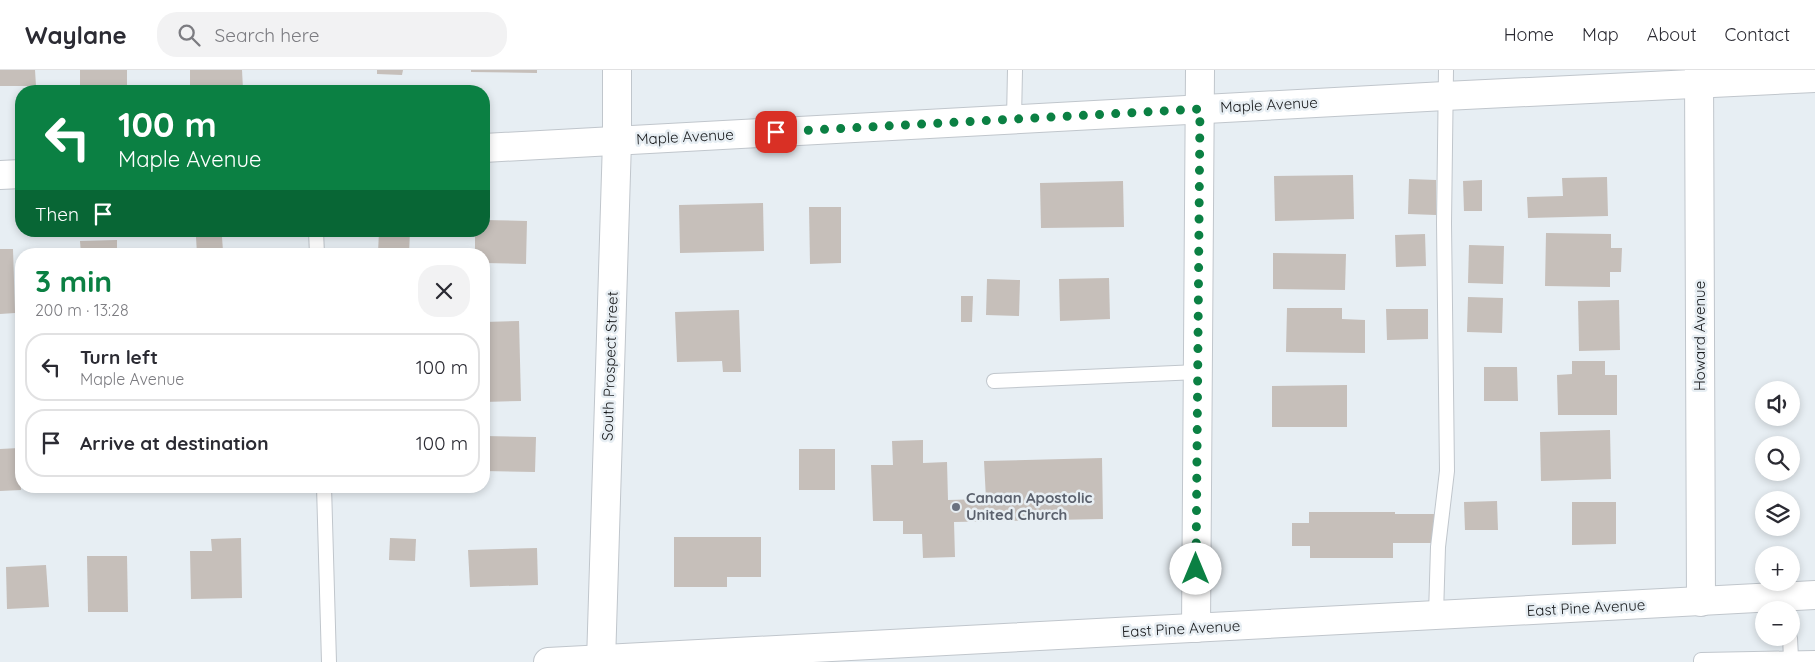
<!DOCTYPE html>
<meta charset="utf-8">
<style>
:root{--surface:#fff;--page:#f2f2f3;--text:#2b2b33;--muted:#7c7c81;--line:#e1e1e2;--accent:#0b8043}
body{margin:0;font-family:Quicksand,sans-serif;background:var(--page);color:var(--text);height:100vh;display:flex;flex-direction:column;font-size:19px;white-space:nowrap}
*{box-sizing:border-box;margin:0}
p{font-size:16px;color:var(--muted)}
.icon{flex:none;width:28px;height:28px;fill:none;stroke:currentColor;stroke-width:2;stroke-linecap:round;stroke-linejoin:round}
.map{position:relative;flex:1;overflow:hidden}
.drawer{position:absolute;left:15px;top:178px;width:475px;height:245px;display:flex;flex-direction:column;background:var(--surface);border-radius:20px;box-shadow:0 2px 8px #0003}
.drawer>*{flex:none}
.guide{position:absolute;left:15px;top:15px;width:475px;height:152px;border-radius:20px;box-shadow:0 2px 8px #0003;background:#0b8043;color:#fff;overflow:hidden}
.buttons{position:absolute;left:1755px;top:311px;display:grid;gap:10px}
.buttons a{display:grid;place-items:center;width:45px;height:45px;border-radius:50%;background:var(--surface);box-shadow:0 2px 8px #0003;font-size:25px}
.pin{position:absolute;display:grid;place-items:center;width:42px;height:42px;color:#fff;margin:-21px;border-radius:10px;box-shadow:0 2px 8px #0006}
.me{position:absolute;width:55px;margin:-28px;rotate:0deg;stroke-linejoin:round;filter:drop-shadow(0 0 4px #0008)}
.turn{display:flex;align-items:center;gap:18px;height:105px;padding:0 20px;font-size:22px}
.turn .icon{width:65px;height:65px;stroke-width:2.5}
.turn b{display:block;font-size:35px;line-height:42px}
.then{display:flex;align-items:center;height:48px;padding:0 20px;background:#0003;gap:10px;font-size:19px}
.round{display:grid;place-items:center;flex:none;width:52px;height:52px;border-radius:20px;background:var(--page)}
.headline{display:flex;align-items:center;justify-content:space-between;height:85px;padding:0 20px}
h1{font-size:30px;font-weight:700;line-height:38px;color:var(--accent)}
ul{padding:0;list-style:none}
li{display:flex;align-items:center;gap:15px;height:68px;margin:0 10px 8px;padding:0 10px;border:2px solid var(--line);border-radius:20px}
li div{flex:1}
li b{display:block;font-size:19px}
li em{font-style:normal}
header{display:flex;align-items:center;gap:30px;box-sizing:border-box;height:70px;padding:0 25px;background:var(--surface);border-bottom:1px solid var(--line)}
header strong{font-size:24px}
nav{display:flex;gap:28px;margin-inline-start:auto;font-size:18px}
.search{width:350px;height:45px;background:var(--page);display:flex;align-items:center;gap:12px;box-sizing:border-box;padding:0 18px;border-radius:20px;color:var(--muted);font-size:19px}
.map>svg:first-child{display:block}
.building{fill:#c6bfba}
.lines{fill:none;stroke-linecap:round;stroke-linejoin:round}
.lane-casing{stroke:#c0c6cc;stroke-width:16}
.street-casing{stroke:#c0c6cc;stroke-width:30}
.lane{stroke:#fff;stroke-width:14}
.street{stroke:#fff;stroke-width:28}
.route{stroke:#0b8043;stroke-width:9;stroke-dasharray:0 16.2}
.worship-dot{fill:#6b7280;stroke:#e7eef3;stroke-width:2}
.labels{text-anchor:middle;stroke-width:5;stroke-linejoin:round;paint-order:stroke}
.street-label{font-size:15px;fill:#151719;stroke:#e7eef3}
.worship-label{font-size:15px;font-weight:bold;fill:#5b616d;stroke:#e7eef3;text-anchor:start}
</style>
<header>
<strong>Waylane</strong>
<div class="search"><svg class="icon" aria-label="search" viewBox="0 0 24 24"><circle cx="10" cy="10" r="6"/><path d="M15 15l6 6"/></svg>Search here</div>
<nav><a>Home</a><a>Map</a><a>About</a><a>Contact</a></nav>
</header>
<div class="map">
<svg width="1815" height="592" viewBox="0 0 1815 592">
<rect width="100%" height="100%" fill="#e7eef3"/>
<!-- building -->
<g class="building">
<path d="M0 0H35L36 16H0Z"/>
<rect x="80" y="0" width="47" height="21"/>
<path d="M190 0H242L243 19 190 20Z"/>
<path d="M377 0H403L402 5 377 4Z"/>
<path d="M471 0H537V3L471 2Z"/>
<path d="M1353 105 1354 149 1275 151 1274 106Z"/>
<path d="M1607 107 1608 146 1528 148 1527 127 1563 126 1562 108Z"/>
<path d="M1409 109 1436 110V145L1408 144Z"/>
<path d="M1482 110V141H1464L1463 111Z"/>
<path d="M1123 111 1124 157 1041 158 1040 113Z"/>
<path d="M763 133 764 181 680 183 679 135Z"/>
<path d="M809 137H841V193L810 194Z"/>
<path d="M484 150 527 151 526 194 484 193V184H475V161H484Z"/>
<path d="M379 161H410L409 184 378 183Z"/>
<path d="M1546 163 1611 164V178H1622L1621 202H1610V217L1545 216Z"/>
<path d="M1425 164 1426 196 1396 197 1395 165Z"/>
<path d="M196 167H222L223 181 269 179V184H197Z"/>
<path d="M117 170V184H81L80 171Z"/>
<path d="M1469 175 1504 176 1503 214 1468 213Z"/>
<path d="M0 179H13L15 243 0 244Z"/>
<path d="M1273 183 1346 184 1345 220 1273 219Z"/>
<path d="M1109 208 1110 249 1060 251 1059 209Z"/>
<path d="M987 209 1020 210 1019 246 986 245Z"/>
<path d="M961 226H973L972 252H961Z"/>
<path d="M1468 227 1503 228 1502 263 1467 262Z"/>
<path d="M1619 230 1620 280 1579 281 1578 231Z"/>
<path d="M1287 238H1342V249L1365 250V283L1286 282Z"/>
<path d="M1386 239H1428V269L1387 270Z"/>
<path d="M739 240 741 302H723L722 291 677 292 675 242Z"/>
<path d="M519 251 521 331 484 332V252Z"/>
<path d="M1572 291H1605V305H1617V345H1558L1557 305 1572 304Z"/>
<path d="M1484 297H1517L1518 331H1484Z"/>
<path d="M1347 315V357H1272V316Z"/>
<path d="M1610 360 1611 409 1541 411 1540 362Z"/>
<path d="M484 366 536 367 535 402 484 401Z"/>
<path d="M923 370V393L947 392 948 430 986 429 984 391 1102 388 1103 449 954 452 955 487 923 488 922 464H903V451H873L871 395H893L892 371Z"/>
<path d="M19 378 21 420 0 421V379Z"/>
<rect x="799" y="379" width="36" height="41"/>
<path d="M1497 431 1498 460H1465L1464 432Z"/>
<path d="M1572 432H1616V474L1572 475Z"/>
<path d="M1309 442H1395V444H1435L1436 473H1393V488H1310V476H1292V453H1309Z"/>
<path d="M674 467H761V507H727V517H674Z"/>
<path d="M241 468 242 528 191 529 190 481H212L211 469Z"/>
<path d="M390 468 416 469 415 491 389 490Z"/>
<path d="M537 478 538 515 470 517 468 480Z"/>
<path d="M87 486H127L128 542H88Z"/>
<path d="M46 495 49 537 7 539 6 497Z"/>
</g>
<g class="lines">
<!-- lane casing -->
<g class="lane-casing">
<g id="lane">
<path d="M1014 49 1015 0"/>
<path d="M316 161 317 184"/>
<path d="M994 311 1198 302"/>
<path d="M324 416 329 592"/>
<path d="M1436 545 1438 477 1447 401 1444 153 1446 0"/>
<path d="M1790 568 1791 588"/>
<path d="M1701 592V590L1815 588"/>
</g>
</g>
<!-- street casing -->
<g class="street-casing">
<g id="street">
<path d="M1699 0 1701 532"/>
<path d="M484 78 1445 26 1815 8"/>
<path d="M0 105 21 104"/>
<path d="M1196 558 1200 0"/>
<path d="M548 592 1815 525"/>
<path d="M601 592 617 71V0"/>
</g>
</g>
<!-- lane -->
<use href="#lane" class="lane"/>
<!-- street -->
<use href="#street" class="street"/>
</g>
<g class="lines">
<!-- route -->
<path class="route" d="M776 62 1200 39 1196 499"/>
</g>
<!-- markers -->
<circle class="worship-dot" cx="956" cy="437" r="5"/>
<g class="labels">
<!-- street labels -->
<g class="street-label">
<text transform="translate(1269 35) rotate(-3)" y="5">Maple Avenue</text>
<text transform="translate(685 67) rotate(-3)" y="5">Maple Avenue</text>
<text transform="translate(1700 266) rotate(-90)" y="5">Howard Avenue</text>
<text transform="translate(610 296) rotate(-88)" y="5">South Prospect Street</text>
<text transform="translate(1586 538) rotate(-3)" y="5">East Pine Avenue</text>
<text transform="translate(1181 559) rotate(-3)" y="5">East Pine Avenue</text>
</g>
<!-- worship labels -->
<g class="worship-label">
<text x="966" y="433">Canaan Apostolic<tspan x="966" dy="17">United Church</tspan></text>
</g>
</g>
</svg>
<div class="buttons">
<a><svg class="icon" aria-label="sound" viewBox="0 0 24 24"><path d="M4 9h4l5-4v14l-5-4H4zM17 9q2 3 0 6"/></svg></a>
<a><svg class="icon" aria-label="search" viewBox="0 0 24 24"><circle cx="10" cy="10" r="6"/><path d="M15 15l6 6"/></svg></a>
<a><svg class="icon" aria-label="layers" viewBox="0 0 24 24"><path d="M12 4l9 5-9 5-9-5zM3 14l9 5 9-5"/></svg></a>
<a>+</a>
<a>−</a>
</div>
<div class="pin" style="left:776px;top:62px;background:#d93025"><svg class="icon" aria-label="arrive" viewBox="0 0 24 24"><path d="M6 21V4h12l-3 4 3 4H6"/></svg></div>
<svg class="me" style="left:1196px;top:499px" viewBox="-20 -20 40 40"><circle r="19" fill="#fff"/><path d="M0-13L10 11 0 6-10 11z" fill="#0b8043"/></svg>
<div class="guide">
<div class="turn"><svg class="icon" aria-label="left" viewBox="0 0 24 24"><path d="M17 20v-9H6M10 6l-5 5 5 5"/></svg><div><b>100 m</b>Maple Avenue</div></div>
<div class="then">Then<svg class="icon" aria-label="arrive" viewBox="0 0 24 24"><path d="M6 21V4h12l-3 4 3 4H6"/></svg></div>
</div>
<section class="drawer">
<div class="headline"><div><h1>3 min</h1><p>200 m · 13:28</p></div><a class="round"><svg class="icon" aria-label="close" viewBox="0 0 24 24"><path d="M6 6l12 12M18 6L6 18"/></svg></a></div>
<ul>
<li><svg class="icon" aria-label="left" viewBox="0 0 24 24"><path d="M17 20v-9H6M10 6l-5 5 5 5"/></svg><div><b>Turn left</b><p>Maple Avenue</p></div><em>100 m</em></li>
<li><svg class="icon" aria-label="arrive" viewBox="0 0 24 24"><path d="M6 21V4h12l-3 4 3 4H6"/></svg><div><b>Arrive at destination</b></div><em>100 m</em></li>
</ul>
</section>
</div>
